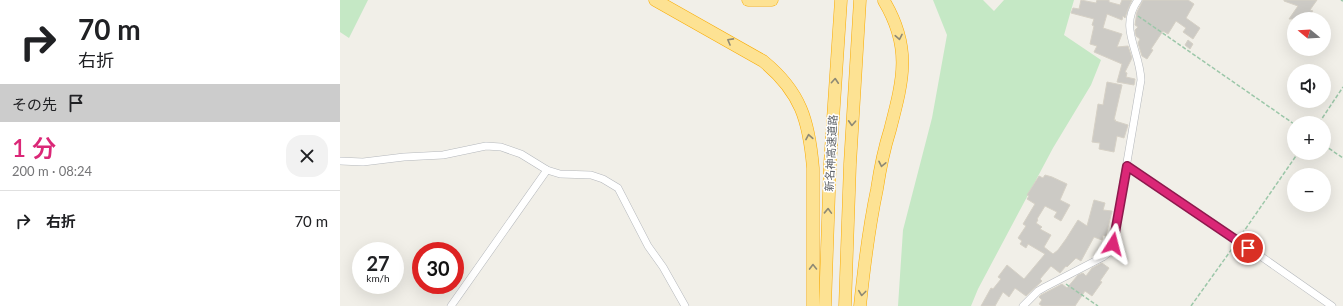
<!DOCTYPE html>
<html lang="ja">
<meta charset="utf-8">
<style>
:root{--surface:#fff;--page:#f2f2f2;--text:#202124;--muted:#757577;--line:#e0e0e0;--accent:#db2777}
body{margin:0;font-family:Lato,"Noto Sans JP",sans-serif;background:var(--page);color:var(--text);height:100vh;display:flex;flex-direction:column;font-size:15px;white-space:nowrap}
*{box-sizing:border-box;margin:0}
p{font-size:13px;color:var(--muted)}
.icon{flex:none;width:22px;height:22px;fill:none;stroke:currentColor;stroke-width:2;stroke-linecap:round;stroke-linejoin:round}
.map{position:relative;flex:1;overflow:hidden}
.drawer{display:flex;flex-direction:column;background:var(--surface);width:340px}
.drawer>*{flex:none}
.hud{background:#fff;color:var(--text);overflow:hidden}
.needle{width:26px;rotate:288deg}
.controls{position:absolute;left:947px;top:12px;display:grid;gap:8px}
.controls a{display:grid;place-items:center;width:44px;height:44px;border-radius:50%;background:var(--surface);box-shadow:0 4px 16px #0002;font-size:20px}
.speed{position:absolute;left:12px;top:242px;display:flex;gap:8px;font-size:20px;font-weight:700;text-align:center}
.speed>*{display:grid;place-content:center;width:52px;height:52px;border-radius:50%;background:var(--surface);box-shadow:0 4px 16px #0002;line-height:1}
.speed small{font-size:10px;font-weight:400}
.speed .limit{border:6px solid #d22;background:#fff;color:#111}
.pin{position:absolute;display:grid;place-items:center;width:34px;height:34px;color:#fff;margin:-17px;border:2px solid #fff;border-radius:50%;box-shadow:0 1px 4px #0007}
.me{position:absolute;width:44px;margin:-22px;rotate:9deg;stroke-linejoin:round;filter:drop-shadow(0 0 3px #0008)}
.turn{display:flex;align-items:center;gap:14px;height:84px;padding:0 12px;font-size:18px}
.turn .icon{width:52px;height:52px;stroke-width:2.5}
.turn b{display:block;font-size:28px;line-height:34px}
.then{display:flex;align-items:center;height:38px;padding:0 12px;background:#0003;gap:8px;font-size:15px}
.round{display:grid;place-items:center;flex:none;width:42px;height:42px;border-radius:16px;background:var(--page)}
.headline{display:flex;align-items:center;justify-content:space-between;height:68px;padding:0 12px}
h1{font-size:24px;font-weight:600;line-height:30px;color:var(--accent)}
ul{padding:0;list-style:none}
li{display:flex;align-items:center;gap:12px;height:60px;padding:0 12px;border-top:1px solid var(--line)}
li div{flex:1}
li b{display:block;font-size:15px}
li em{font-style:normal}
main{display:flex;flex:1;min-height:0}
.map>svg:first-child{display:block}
.green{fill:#c5e8c5}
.building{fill:#cccac5;stroke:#d6d1c6}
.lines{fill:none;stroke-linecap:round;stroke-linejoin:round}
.minor-casing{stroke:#b5b8bc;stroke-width:8}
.motorway-casing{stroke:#f9ab00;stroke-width:13}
.path{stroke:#9cc7a9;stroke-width:1.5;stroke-dasharray:4 2;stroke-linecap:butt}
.minor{stroke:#fff;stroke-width:7}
.motorway{stroke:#fde293;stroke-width:12}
.oneway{stroke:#8e8975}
.route-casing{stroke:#8e194d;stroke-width:10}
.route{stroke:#db2777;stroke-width:7}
.labels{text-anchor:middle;stroke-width:3;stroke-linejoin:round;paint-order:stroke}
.street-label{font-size:11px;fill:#5f6368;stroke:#fff}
</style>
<main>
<section class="drawer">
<div class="hud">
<div class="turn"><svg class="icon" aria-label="right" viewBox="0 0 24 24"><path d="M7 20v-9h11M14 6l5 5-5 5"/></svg><div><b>70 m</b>右折</div></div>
<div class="then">その先<svg class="icon" aria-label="arrive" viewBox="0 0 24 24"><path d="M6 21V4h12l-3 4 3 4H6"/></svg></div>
</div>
<div class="headline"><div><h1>1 分</h1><p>200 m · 08:24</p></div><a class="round"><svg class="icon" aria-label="close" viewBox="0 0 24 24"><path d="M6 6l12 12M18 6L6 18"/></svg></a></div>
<ul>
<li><svg class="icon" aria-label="right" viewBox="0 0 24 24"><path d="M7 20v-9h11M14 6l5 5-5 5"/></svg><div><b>右折</b></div><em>70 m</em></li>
</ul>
</section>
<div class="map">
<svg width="1003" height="306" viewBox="0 0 1003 306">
<rect width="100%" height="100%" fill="#f1efe8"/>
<!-- green -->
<g class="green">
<path d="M0 0H28L9 38 0 32Z"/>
<path d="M593 0H643L654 11 664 0H734L724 35 761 60 751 85 713 148 638 289 631 306H558L563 230 592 118 607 35Z"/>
</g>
<!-- building -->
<g class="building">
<path d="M741 0 756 3 757 0H769V2L780 5 782 0H792L788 9 785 18 783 16 782 20 767 14 763 28 782 34 777 47 788 46 792 58 785 72 787 73 786 77 795 79 794 85 777 82 782 64 754 52 757 46 750 44 754 26 752 25 754 19 731 13 733 8 739 9Z"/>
<path d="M803 0H848L854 4 846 18 860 28 853 39 843 32 846 28 836 21 828 34 823 31 811 49 813 50 807 59 802 56 798 43 800 39 796 36 795 30 798 27 795 25 797 12Z"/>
<path d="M944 0H977L970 10 973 11 969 16 965 13 961 19H949L958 6 944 1Z"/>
<path d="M848 40 853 44 850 49 845 45Z"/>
<path d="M767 82 782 85 774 120H776L775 121 788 125 784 138 777 136 774 152 759 149 760 143 752 142 758 104 763 105Z"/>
<path d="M705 175 712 177 727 184 720 200 730 205 721 221 714 217 717 212 705 206 697 219 698 220 696 223 702 227 700 229 711 235 704 247 713 254 718 250 726 239 738 220 747 226 754 200 765 203 763 210 772 211 766 236 763 235 762 240 754 237 741 261 736 258 727 267 726 266 720 273 711 266 700 279 702 281 686 296 675 288 669 297 663 292 655 306H641L651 288 653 289 661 279 658 277 667 265 684 279 705 254 688 244 686 248 680 244 682 241 678 238 686 226 683 224 695 204 687 199 689 196 687 195 699 176 703 178Z"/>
<path d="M762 263 769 268 760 281 762 282 752 296 745 291 735 306H702L699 304 702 300 699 297 701 295 722 284 727 288 738 275 743 273 746 276 752 268Z"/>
</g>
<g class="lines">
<!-- minor casing -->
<g class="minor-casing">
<g id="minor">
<path d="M0 161 23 162 64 157 103 155 146 146 161 147 181 154 207 170 220 174 251 175 263 179 278 188 308 246 323 267 345 306"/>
<path d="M787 166 919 255 992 306"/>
<path d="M111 306 207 170"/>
<path d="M683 306 698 291 705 287 763 257 769 252 773 244 801 80C800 50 778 28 798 0"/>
</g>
</g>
<!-- motorway casing -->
<g class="motorway-casing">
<g id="motorway">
<path d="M315 0 423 61C461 92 469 121 473 168V306"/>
<path d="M408 0H432"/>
<path d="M485 306 490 164 501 0"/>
<path d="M505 306 510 164 520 0"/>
<path d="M520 306C524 267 529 227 537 189 540 169 544 149 550 130 563 80 572 48 544 1"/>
</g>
</g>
<!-- path -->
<g class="path">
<path d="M1001 0 1003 1"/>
<path d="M798 16 954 124"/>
<path d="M979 123 1003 87"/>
<path d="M984 145 1003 158"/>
<path d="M902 234 958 153"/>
<path d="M726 284 758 306"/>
<path d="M851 306 894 246"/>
</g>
<!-- minor -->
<use href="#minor" class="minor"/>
<!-- motorway -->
<use href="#motorway" class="motorway"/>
</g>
<!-- one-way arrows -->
<defs><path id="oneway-chevron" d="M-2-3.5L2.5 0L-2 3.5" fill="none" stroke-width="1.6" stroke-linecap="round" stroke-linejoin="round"/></defs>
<g class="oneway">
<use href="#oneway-chevron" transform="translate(559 37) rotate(79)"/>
<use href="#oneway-chevron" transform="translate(390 41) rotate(-151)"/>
<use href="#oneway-chevron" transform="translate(495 81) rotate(-86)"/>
<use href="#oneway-chevron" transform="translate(512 123) rotate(93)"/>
<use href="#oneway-chevron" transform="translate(469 137) rotate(-100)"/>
<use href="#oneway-chevron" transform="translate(542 164) rotate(102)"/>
<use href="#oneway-chevron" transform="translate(488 211) rotate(-88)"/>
<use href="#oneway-chevron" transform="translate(473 267) rotate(-91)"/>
<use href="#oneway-chevron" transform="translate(522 293) rotate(97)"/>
</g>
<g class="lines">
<!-- route casing -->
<g class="route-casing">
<path id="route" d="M773 244 787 166 908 248"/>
</g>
<!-- route -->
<use href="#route" class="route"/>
</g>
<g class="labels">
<!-- street labels -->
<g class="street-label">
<text transform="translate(491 153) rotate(-87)" y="4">新名神高速道路</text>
</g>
</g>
</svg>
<div class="controls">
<a><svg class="needle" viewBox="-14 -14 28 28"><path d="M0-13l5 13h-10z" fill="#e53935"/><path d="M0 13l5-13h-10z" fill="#757577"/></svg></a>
<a><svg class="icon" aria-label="sound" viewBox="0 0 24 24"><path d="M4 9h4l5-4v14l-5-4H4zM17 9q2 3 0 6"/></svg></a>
<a>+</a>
<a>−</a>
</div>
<div class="speed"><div>27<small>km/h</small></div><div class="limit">30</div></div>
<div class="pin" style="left:908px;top:248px;background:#d93025"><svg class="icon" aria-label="arrive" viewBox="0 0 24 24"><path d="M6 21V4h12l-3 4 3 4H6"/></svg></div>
<svg class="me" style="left:773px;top:244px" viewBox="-20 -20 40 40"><path d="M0-17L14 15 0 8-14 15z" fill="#db2777" stroke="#fff" stroke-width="4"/></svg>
</div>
</main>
